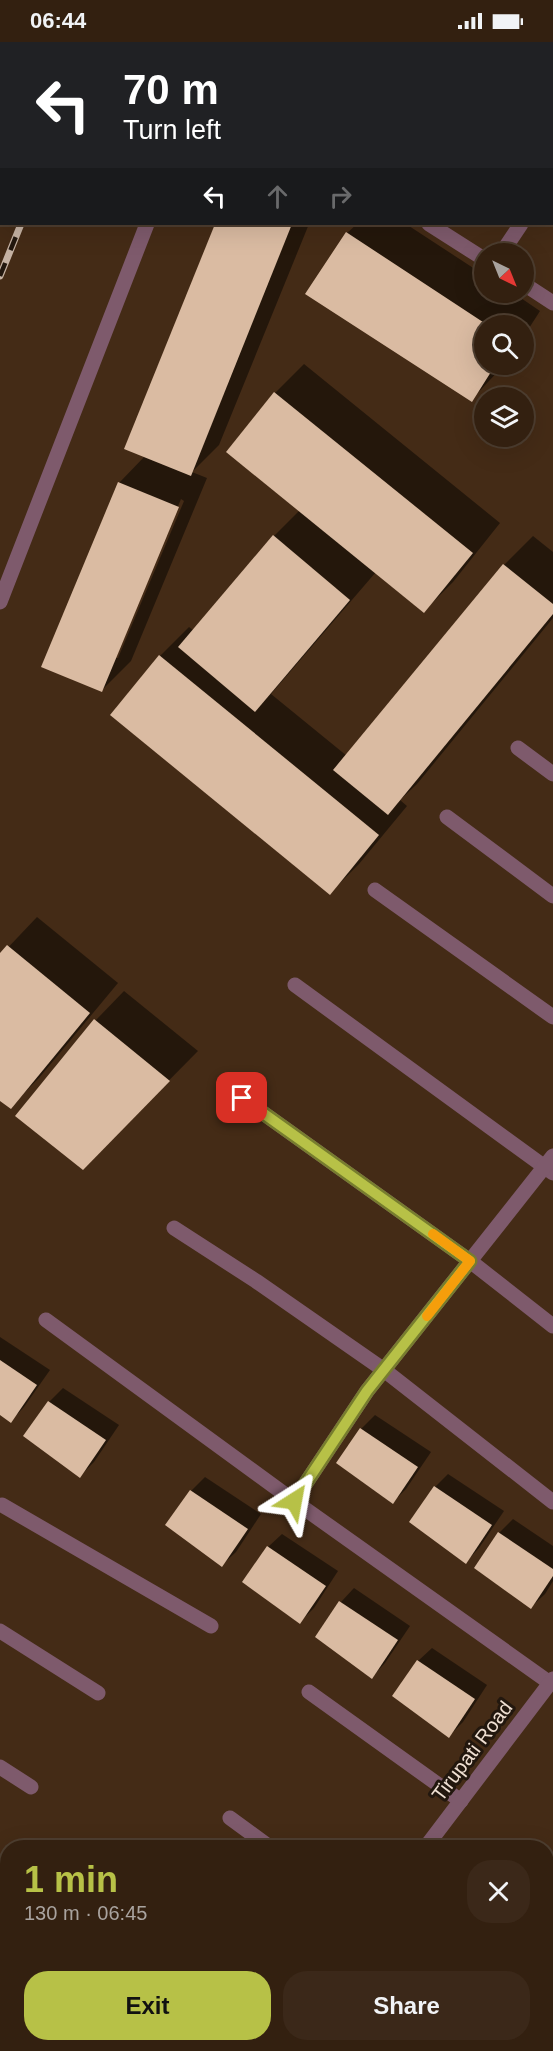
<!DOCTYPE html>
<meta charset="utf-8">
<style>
:root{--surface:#332010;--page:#3b2819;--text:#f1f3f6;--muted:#a9a39f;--line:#4e3e30;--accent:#b7c147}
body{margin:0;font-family:Helvetica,sans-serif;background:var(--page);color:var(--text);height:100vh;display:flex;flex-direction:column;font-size:22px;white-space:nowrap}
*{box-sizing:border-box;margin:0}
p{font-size:20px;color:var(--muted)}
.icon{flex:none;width:33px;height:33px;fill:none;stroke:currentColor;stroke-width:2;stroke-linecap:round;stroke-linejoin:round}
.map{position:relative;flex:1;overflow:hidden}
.sheet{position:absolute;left:0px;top:1798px;width:554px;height:212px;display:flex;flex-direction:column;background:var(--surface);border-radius:24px 24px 0 0;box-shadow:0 6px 24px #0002,0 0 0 2px var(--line)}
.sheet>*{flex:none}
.top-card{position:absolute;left:0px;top:0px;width:554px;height:183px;box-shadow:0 6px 24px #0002,0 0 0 2px var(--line);background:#202124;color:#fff;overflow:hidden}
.needle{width:39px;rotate:137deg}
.buttons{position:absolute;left:474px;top:201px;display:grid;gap:12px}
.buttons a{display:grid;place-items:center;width:60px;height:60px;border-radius:50%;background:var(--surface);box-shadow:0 6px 24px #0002,0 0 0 2px var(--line);font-size:30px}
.pin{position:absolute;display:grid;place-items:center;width:51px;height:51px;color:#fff;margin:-26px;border-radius:12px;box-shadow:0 3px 9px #0006}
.me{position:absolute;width:66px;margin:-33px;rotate:34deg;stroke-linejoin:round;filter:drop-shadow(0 0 4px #0008)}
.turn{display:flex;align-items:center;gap:21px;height:126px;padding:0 24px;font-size:27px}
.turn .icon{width:78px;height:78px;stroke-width:2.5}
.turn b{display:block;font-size:42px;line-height:51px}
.lanes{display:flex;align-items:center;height:57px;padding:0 24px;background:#0003;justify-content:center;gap:30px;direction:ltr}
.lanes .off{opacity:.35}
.round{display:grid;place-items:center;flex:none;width:63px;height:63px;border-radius:24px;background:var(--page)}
.head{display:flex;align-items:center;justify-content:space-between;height:102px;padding:0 24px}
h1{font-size:36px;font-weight:800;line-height:45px;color:var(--accent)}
.primary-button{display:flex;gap:12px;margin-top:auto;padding:12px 24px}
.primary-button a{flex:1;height:69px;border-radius:24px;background:var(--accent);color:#111;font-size:24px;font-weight:800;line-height:69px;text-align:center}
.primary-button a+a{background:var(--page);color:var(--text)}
.status{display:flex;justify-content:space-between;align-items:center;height:42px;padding:0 30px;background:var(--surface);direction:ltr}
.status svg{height:16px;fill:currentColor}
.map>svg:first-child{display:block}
.shadow{fill:#0007;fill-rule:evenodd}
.building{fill:#dabba2}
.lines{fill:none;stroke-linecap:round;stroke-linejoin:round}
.minor{stroke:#7e5a6c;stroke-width:15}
.rail-casing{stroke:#c5b2a3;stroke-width:7}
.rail{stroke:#22170e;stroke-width:4.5;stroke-dasharray:14;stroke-linecap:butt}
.route-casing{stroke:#777d2e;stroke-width:15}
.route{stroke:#b7c147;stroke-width:10}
.slow{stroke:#f59e0b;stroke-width:10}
.labels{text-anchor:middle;stroke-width:6;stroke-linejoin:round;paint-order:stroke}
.street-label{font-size:20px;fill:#efdfd2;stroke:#22170e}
</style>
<div class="status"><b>06:44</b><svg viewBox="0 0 49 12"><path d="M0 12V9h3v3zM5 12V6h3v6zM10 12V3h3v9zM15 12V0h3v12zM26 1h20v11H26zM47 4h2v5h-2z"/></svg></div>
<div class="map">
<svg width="553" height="2009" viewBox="0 0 553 2009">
<rect width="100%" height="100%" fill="#442b16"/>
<!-- shadow -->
<g class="shadow">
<path d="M552 16H553L552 103Z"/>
<path d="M217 182H309L219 403 192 430 207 436 131 619 102 648 119 441 145 414 126 406ZM181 457 184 459 118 616H115Z"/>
<path d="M357 182H406L484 233V250H512L540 269 524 294V284H484V322H505L471 358 347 191Z"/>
<path d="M304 322 500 481 453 540 424 569 376 530 271 652 347 714 504 523 533 494 553 510V576L417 742 400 758 407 764 359 822 330 851 160 614 189 585 194 589 274 494 300 468 275 351Z"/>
<path d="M37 875 118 941 39 1036 10 1065 0 1057V914Z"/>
<path d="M124 949 198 1009 111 1097 96 978Z"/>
<path d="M0 1295 50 1328 24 1365 11 1379 0 1371Z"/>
<path d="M63 1346 119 1383 94 1420 80 1434 49 1360Z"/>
<path d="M375 1373 431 1410 406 1447 392 1461 338 1421 361 1387Z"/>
<path d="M448 1432 504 1469 479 1506 466 1520 435 1445Z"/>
<path d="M205 1435 261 1472 236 1510 222 1523 191 1449Z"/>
<path d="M513 1477 553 1504V1539L545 1552 531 1565 499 1491Z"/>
<path d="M282 1492 338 1529 314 1566 300 1580 268 1505Z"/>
<path d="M354 1546 410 1584 385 1621 372 1635 341 1560Z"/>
<path d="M432 1606 487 1643 463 1680 449 1694 418 1619Z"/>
</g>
<!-- building -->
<g class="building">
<path d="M215 182H292L191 434 124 407Z"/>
<path d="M346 190 489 284H484V322H496L472 360 305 252Z"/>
<path d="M274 350 473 511 424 571 226 410Z"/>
<path d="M118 440 179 465 102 650 41 625Z"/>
<path d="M273 493 350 558 255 670 178 605Z"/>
<path d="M503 522 553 562V572L388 773 333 728Z"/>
<path d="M159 613 379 793 330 853 110 673Z"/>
<path d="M7 903 90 971 11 1067 0 1059V911Z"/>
<path d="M94 977 170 1039 83 1128 15 1074Z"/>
<path d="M0 1318 37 1343 11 1381 0 1373Z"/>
<path d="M48 1359 106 1398 80 1436 23 1394Z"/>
<path d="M360 1386 418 1425 393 1462 336 1421Z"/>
<path d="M434 1444 492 1483 466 1522 409 1480Z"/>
<path d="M190 1448 248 1487 222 1525 165 1483Z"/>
<path d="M498 1490 553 1527V1534L531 1567 474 1526Z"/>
<path d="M267 1504 326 1544 300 1582 242 1540Z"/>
<path d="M339 1559 398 1598 372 1637 315 1595Z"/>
<path d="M417 1618 475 1657 449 1696 392 1654Z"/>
</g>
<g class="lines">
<!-- minor -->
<g class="minor">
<path d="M206 2V0"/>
<path d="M552 138 553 136"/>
<path d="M429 182 484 217"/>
<path d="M501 212 521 182"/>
<path d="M524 242 553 261"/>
<path d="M0 560 147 182"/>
<path d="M518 706 553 732"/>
<path d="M447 775 553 854"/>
<path d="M375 848 553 975"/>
<path d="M295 943 553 1131"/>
<path d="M242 1056 470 1219 553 1284"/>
<path d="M174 1186 256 1239 384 1328 553 1460"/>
<path d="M46 1278 294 1459"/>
<path d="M2 1463 211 1584"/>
<path d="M0 1589 98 1651"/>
<path d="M550 1641 294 1459 367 1349 553 1114"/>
<path d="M309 1650 461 1759"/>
<path d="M0 1725 31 1745"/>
<path d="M230 1776 271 1806"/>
<path d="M425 1806 553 1637"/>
<path d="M0 1844 8 1848"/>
<path d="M58 2002 66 2009"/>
<path d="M271 2009 276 2002"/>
</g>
<!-- rail casing -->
<g class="rail-casing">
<g id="rail">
<path d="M53 2 54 0"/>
<path d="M94 2 95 0"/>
<path d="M0 132 2 129"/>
<path d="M0 234 21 182"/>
</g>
</g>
<!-- rail -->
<use href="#rail" class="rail"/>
</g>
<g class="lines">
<!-- route casing -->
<g class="route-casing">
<path id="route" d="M242 1056 470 1219 367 1349 294 1459"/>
</g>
<!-- route -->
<use href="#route" class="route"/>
<!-- slow -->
<path class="slow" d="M427 1274 470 1219 433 1192"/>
</g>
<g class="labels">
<!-- street labels -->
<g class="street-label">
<text transform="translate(472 1709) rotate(-53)" y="7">Tirupati Road</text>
</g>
</g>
</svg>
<div class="buttons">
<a><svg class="needle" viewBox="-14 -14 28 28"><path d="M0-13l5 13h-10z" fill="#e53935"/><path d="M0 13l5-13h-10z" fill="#a9a39f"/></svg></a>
<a><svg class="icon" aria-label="search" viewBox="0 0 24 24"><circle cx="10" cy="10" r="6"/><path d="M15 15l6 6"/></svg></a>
<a><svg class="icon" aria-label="layers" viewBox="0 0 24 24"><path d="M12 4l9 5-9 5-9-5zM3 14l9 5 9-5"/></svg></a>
</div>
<div class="pin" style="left:242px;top:1056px;background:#d93025"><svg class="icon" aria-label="arrive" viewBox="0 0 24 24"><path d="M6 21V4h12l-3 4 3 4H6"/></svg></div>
<svg class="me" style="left:294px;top:1459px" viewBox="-20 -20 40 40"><path d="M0-17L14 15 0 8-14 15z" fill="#b7c147" stroke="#fff" stroke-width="4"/></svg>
<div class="top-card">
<div class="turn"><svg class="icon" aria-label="left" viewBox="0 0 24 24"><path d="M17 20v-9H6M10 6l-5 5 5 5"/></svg><div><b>70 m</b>Turn left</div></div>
<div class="lanes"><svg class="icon" aria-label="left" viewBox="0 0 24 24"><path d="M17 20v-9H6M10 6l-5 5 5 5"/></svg><svg class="icon off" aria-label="ahead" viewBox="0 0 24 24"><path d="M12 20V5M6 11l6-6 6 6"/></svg><svg class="icon off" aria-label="right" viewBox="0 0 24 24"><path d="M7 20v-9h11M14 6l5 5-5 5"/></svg></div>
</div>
<section class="sheet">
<div class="head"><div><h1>1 min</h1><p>130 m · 06:45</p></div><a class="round"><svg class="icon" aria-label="close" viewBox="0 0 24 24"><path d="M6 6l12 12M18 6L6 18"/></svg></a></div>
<div class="primary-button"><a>Exit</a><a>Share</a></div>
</section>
</div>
